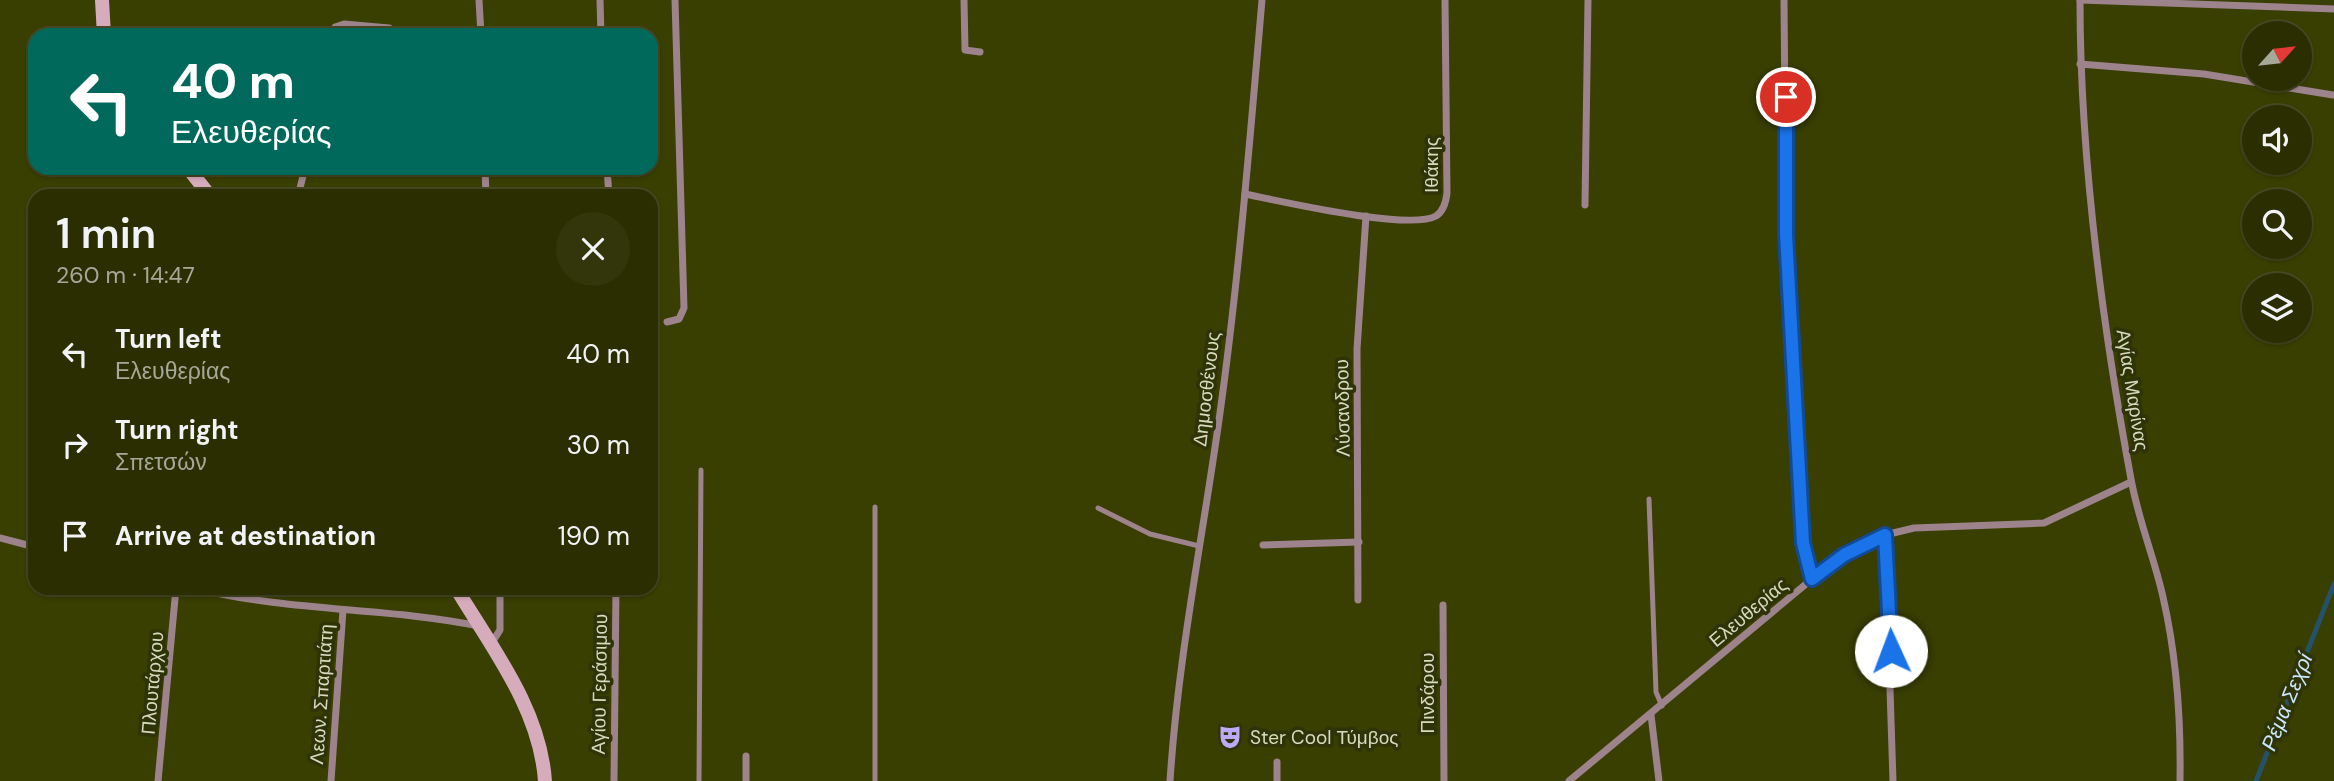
<!DOCTYPE html>
<meta charset="utf-8">
<style>
:root{--surface:#2b2e01;--page:#33360b;--text:#f1f3f6;--muted:#a6a899;--line:#474a23}
body{margin:0;font-family:"DM Sans",sans-serif;background:var(--page);color:var(--text);height:100vh;display:flex;flex-direction:column;font-size:26px;white-space:nowrap}
*{box-sizing:border-box;margin:0}
p{font-size:23px;color:var(--muted)}
.icon{flex:none;width:38px;height:38px;fill:none;stroke:currentColor;stroke-width:2;stroke-linecap:round;stroke-linejoin:round}
.map{position:relative;flex:1;overflow:hidden}
.sheet{position:absolute;left:28px;top:189px;width:630px;height:406px;display:flex;flex-direction:column;background:var(--surface);border-radius:21px;box-shadow:0 2px 5px #0004,0 0 0 2px var(--line)}
.sheet>*{flex:none}
.hud{position:absolute;left:28px;top:28px;width:630px;height:147px;border-radius:21px;box-shadow:0 2px 5px #0004,0 0 0 2px var(--line);background:#00695c;color:#fff;overflow:hidden}
.needle{width:46px;rotate:63deg}
.buttons{position:absolute;left:2242px;top:21px;display:grid;gap:14px}
.buttons a{display:grid;place-items:center;width:70px;height:70px;border-radius:50%;background:var(--surface);box-shadow:0 2px 5px #0004,0 0 0 2px var(--line);font-size:35px}
.pin{position:absolute;display:grid;place-items:center;width:60px;height:60px;color:#fff;margin:-30px;border:4px solid #fff;border-radius:50%;box-shadow:0 2px 7px #0007}
.me{position:absolute;width:77px;margin:-38px;rotate:358deg;stroke-linejoin:round;filter:drop-shadow(0 0 5px #0008)}
.turn{display:flex;align-items:center;gap:24px;height:147px;padding:0 28px;font-size:32px}
.turn .icon{width:91px;height:91px;stroke-width:2.5}
.turn b{display:block;font-size:49px;line-height:60px}
.round{display:grid;place-items:center;flex:none;width:74px;height:74px;border-radius:37px;background:var(--page)}
.overview{display:flex;align-items:center;justify-content:space-between;height:119px;padding:0 28px}
h1{font-size:42px;font-weight:600;line-height:52px}
ul{padding:0;list-style:none}
li{display:flex;align-items:center;gap:21px;height:91px;padding:0 28px}
li div{flex:1}
li b{display:block;font-size:26px}
li em{font-style:normal}
.map>svg:first-child{display:block}
.lines{fill:none;stroke-linecap:round;stroke-linejoin:round}
.stream{stroke:#24526b;stroke-width:5}
.lane{stroke:#9d838c;stroke-width:5}
.street{stroke:#9d838c;stroke-width:7}
.secondary{stroke:#d6abbb;stroke-width:14}
.route-casing{stroke:#114b97;stroke-width:18}
.route{stroke:#1a73e8;stroke-width:12}
.labels{text-anchor:middle;stroke-width:7;stroke-linejoin:round;paint-order:stroke}
.street-label{font-size:19px;fill:#d6dbbe;stroke:#2f3308}
.poi-label{font-size:19px;fill:#d6dbbe;stroke:#2f3308;text-anchor:start}
.water-label{font-size:21px;font-style:italic;fill:#cbe8fa;stroke:#2f3308}
</style>
<div class="map">
<svg width="2334" height="781" viewBox="0 0 2334 781">
<rect width="100%" height="100%" fill="#393e01"/>
<g class="lines">
<!-- stream -->
<path class="stream" d="M2256 781 2334 584"/>
<!-- lane -->
<g class="lane">
<path d="M107 33 120 35"/>
<path d="M1649 499 1656 692 1662 706"/>
<path d="M1098 508 1150 534 1199 546"/>
<path d="M699 781 701 470"/>
<path d="M875 781V507"/>
</g>
<!-- street -->
<g class="street">
<path d="M479 0 481 35"/>
<path d="M600 0 601 35"/>
<path d="M964 0 965 50 980 52"/>
<path d="M1784 0 1786 234 1803 543 1812 579"/>
<path d="M2080 0C2080 159 2102 323 2131 479 2138 519 2154 557 2163 597 2177 658 2181 719 2180 781"/>
<path d="M2080 0 2334 9"/>
<path d="M331 35 335 27 344 24 389 28"/>
<path d="M2080 64 2204 74 2333 95"/>
<path d="M485 168 486 196"/>
<path d="M607 168 609 196"/>
<path d="M1245 194C1280 201 1409 231 1436 216 1444 211 1446 202 1447 193L1445 0"/>
<path d="M298 196 305 168"/>
<path d="M1585 205 1588 0"/>
<path d="M667 322 679 319 684 308 675 0"/>
<path d="M1885 535 1893 781"/>
<path d="M0 538 35 547"/>
<path d="M1263 545 1359 542"/>
<path d="M195 588C288 612 385 607 479 626"/>
<path d="M1358 600 1357 349 1366 216"/>
<path d="M1443 605 1444 781"/>
<path d="M491 644 500 630V588"/>
<path d="M1651 715 1659 781"/>
<path d="M1277 762V781"/>
<path d="M158 781 176 588"/>
<path d="M331 781 343 610"/>
<path d="M614 781 616 588"/>
<path d="M746 781V756"/>
<path d="M1170 781C1178 657 1203 536 1220 413 1239 276 1250 138 1262 0"/>
<path d="M1569 781 1812 579 1864 544 1885 535 1914 528 2044 523 2131 482"/>
</g>
<!-- secondary -->
<g class="secondary">
<path d="M102 0 104 35"/>
<path d="M188 168 210 196"/>
<path d="M456 588C492 648 540 709 545 781"/>
</g>
</g>
<g class="lines">
<!-- route casing -->
<g class="route-casing">
<path id="route" d="M1786 97V234L1803 543 1812 579 1844 555 1885 535 1891 651"/>
</g>
<!-- route -->
<use href="#route" class="route"/>
</g>
<!-- icons -->
<defs>
<g id="theatre-bare" transform="scale(1.89)"><path d="M-5-5.5Q0-4 5-5.5V0Q5 5 0 6Q-5 5-5 0ZM-3.3-2.5H-1v1.5H-3.3ZM1-2.5H3.3v1.5H1ZM-2.8 1Q0 5.5 2.8 1Z" fill="#bcaaf6" stroke="#2f3308" stroke-width="2.5" paint-order="stroke"/></g>
</defs>
<g fill-rule="evenodd">
<use href="#theatre-bare" x="1230" y="737"/>
</g>
<g class="labels">
<!-- street labels -->
<g class="street-label">
<text transform="translate(1431 165) rotate(-90)" y="7">Ιθάκης</text>
<text transform="translate(1206 389) rotate(-83)" y="7">Δημοσθένους</text>
<text transform="translate(2133 390) rotate(81)" y="7">Αγίας Μαρίνας</text>
<text transform="translate(1342 408) rotate(-91)" y="7">Λύσανδρου</text>
<text transform="translate(1748 612) rotate(-40)" y="7">Ελευθερίας</text>
<text transform="translate(152 683) rotate(-85)" y="7">Πλουτάρχου</text>
<text transform="translate(599 684) rotate(-89)" y="7">Αγίου Γεράσιμου</text>
<text transform="translate(1427 693) rotate(-90)" y="7">Πινδάρου</text>
<text transform="translate(321 694) rotate(-86)" y="7">Λεων. Σπαρτιάτη</text>
</g>
<!-- poi labels -->
<g class="poi-label">
<text x="1250" y="744">Ster Cool Τύμβος</text>
</g>
<!-- water labels -->
<g class="water-label">
<text transform="translate(2287 702) rotate(-68)" y="7">Ρέμα Σεχρί</text>
</g>
</g>
</svg>
<div class="buttons">
<a><svg class="needle" viewBox="-14 -14 28 28"><path d="M0-13l5 13h-10z" fill="#e53935"/><path d="M0 13l5-13h-10z" fill="#a6a899"/></svg></a>
<a><svg class="icon" aria-label="sound" viewBox="0 0 24 24"><path d="M4 9h4l5-4v14l-5-4H4zM17 9q2 3 0 6"/></svg></a>
<a><svg class="icon" aria-label="search" viewBox="0 0 24 24"><circle cx="10" cy="10" r="6"/><path d="M15 15l6 6"/></svg></a>
<a><svg class="icon" aria-label="layers" viewBox="0 0 24 24"><path d="M12 4l9 5-9 5-9-5zM3 14l9 5 9-5"/></svg></a>
</div>
<div class="pin" style="left:1786px;top:97px;background:#d93025"><svg class="icon" aria-label="arrive" viewBox="0 0 24 24"><path d="M6 21V4h12l-3 4 3 4H6"/></svg></div>
<svg class="me" style="left:1891px;top:651px" viewBox="-20 -20 40 40"><circle r="19" fill="#fff"/><path d="M0-13L10 11 0 6-10 11z" fill="#1a73e8"/></svg>
<div class="hud">
<div class="turn"><svg class="icon" aria-label="left" viewBox="0 0 24 24"><path d="M17 20v-9H6M10 6l-5 5 5 5"/></svg><div><b>40 m</b>Ελευθερίας</div></div>
</div>
<section class="sheet">
<div class="overview"><div><h1>1 min</h1><p>260 m · 14:47</p></div><a class="round"><svg class="icon" aria-label="close" viewBox="0 0 24 24"><path d="M6 6l12 12M18 6L6 18"/></svg></a></div>
<ul>
<li><svg class="icon" aria-label="left" viewBox="0 0 24 24"><path d="M17 20v-9H6M10 6l-5 5 5 5"/></svg><div><b>Turn left</b><p>Ελευθερίας</p></div><em>40 m</em></li>
<li><svg class="icon" aria-label="right" viewBox="0 0 24 24"><path d="M7 20v-9h11M14 6l5 5-5 5"/></svg><div><b>Turn right</b><p>Σπετσών</p></div><em>30 m</em></li>
<li><svg class="icon" aria-label="arrive" viewBox="0 0 24 24"><path d="M6 21V4h12l-3 4 3 4H6"/></svg><div><b>Arrive at destination</b></div><em>190 m</em></li>
</ul>
</section>
</div>
